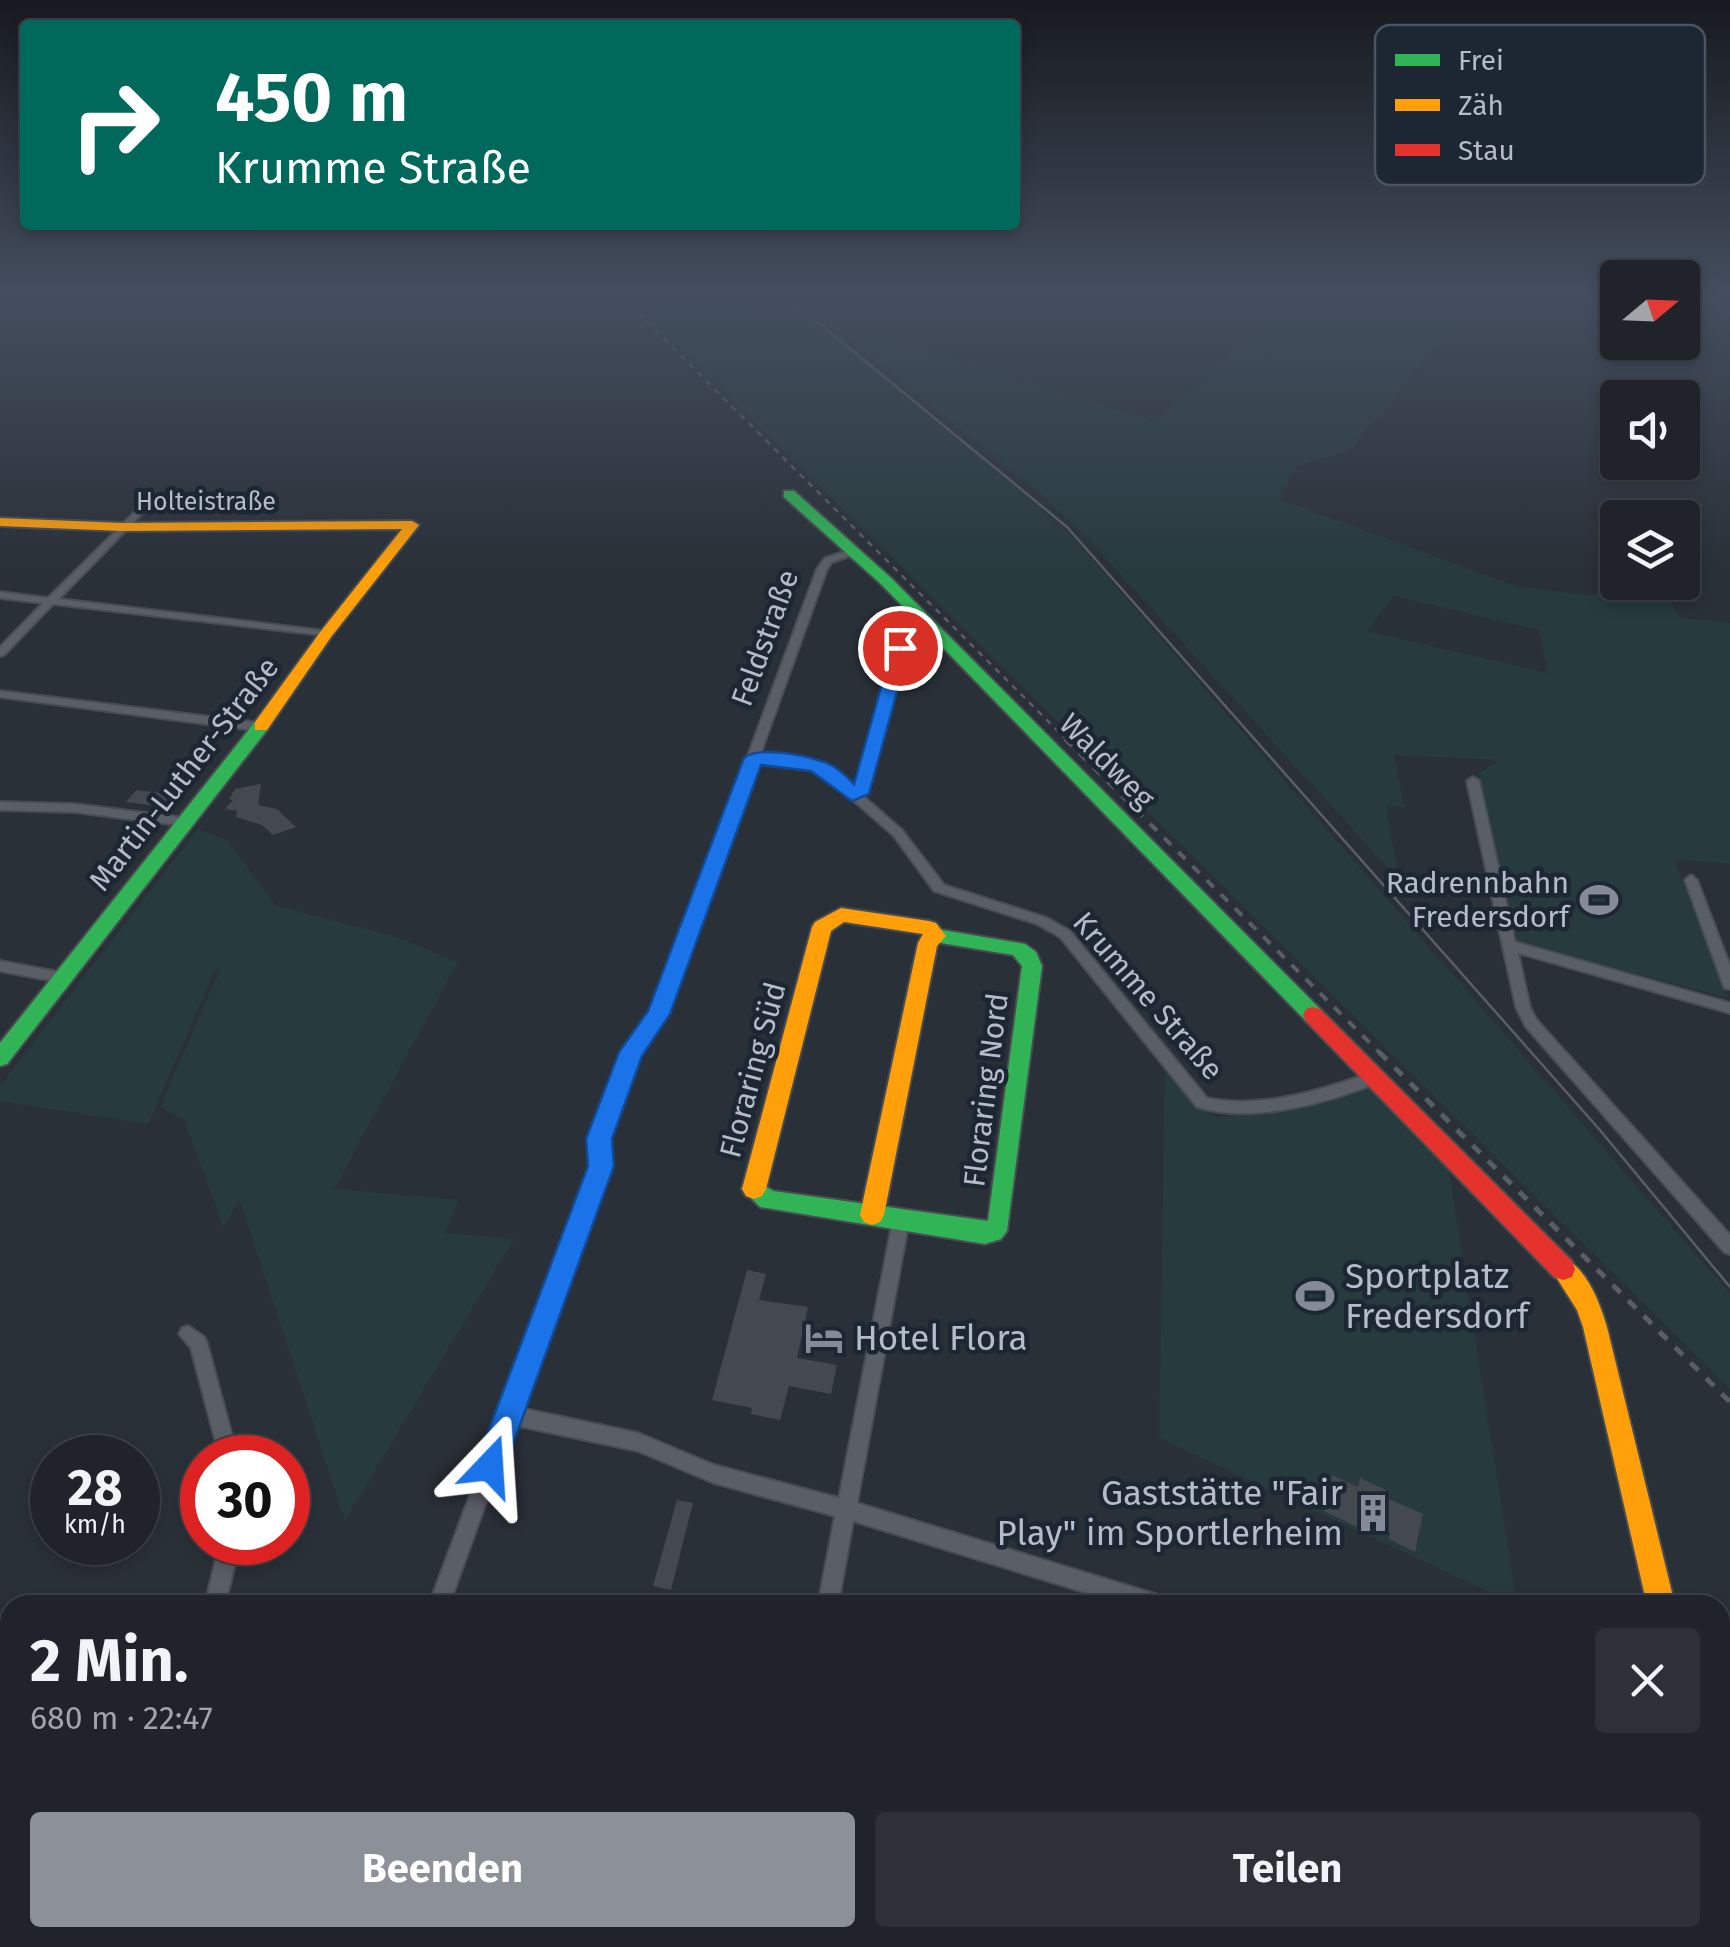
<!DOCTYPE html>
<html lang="de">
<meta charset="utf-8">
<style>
:root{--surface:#20242a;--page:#2d3036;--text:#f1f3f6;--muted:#a2a4a8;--line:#3d4147;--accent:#8c9099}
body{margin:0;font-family:"Fira Sans",sans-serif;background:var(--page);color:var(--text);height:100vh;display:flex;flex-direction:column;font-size:38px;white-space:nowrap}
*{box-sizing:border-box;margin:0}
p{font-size:32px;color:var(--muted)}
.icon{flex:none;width:55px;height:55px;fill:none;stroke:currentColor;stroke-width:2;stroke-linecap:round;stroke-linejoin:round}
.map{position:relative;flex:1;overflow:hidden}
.drawer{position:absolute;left:0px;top:1595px;width:1730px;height:352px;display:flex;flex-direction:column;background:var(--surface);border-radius:30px 30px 0 0;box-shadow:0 5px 15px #0003,0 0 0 2px var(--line)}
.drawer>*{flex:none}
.top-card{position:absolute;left:20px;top:20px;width:1000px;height:210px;border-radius:10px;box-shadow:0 5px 15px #0003,0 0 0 2px var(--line);background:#00695c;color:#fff;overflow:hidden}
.needle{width:65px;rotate:71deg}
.controls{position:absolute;left:1600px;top:260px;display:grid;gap:20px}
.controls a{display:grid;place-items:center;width:100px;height:100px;border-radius:10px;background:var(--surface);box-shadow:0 5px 15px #0003,0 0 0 2px var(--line);font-size:50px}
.speed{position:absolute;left:30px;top:1435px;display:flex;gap:20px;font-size:50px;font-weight:700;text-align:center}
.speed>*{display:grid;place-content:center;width:130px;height:130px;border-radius:50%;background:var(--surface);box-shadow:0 5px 15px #0003,0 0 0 2px var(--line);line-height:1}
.speed small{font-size:25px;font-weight:400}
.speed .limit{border:15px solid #d22;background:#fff;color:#111}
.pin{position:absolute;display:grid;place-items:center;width:85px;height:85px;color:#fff;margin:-42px;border:5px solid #fff;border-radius:50%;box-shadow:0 2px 10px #0007}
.me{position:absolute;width:110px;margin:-55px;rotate:20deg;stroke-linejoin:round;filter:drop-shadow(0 0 8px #0008)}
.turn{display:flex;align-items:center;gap:35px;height:210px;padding:0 30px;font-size:45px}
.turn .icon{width:130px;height:130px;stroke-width:2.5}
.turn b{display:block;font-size:70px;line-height:85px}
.round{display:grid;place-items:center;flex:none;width:105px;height:105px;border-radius:10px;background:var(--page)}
.summary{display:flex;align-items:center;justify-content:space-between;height:170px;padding:0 30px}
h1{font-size:60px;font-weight:700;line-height:75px}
.primary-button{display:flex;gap:20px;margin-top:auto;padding:20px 30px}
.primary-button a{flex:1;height:115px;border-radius:10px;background:var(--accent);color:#fff;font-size:40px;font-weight:700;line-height:115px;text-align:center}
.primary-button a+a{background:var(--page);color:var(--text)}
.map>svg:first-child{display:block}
.green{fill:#273a3e;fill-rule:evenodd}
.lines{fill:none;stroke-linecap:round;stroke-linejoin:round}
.stream{stroke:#384963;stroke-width:2.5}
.building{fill:#444950}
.street-casing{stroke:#484c53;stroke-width:4}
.fast-casing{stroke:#484c53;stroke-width:4}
.slow-casing{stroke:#484c53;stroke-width:4}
.jam-casing{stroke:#484c53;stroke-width:4}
.street{fill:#5a5e66;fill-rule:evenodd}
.fast{fill:#30b455;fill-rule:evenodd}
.slow{fill:#ff9f0a;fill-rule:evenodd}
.jam{fill:#e5322d;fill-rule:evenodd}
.tram{stroke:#595d64;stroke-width:2.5}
.rail-far2{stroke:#595d64;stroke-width:2.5;stroke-dasharray:6 6;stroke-linecap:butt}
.rail-far1{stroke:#595d64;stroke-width:4;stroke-dasharray:10 10;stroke-linecap:butt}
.rail{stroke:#595d64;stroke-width:5;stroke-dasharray:11 11;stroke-linecap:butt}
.route{fill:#1a73e8;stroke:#114b97;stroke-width:2.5}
.labels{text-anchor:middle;stroke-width:9;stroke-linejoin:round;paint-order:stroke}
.far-street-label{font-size:25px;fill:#b4bcc9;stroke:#1d2633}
.street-label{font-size:30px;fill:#b4bcc9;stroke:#1d2633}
.poi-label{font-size:30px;fill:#b4bcc9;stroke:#1d2633;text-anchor:end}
.near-poi-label{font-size:35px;fill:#b4bcc9;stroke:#1d2633;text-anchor:start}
.key{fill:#1d2633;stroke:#4a5360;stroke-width:2.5}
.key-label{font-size:28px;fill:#b4bcc9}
</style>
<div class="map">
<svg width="1730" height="1947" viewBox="0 0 1730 1947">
<rect width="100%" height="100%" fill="#2a3038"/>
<!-- green -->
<g class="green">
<path d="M628 296H783L937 419 1073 537 1730 1294V1389Z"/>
<path d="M1289 296H1442L1438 300 1466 310 1350 450 1296 466 1279 499 1519 587 1585 595 1667 593 1681 618 1730 623V864L1674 859 1728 998 1518 943 1479 774 1499 760 1394 755 1404 807 1386 806 1399 880 1088 539 1044 497 837 329 888 338 1156 422 1292 298ZM1394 596 1539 630 1548 673 1367 631Z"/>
<path d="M198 829 228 841 276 906 394 936 458 962 334 1189 459 1200 445 1233 514 1239 345 1521 240 1201 223 1226 184 1119 160 1107 220 970H215L148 1124 0 1101V1086Z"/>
<path d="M1165 1070 1192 1103 1218 1118 1376 1080 1446 1153 1517 1605 1159 1438Z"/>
</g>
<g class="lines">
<!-- stream -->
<path class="stream" d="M1682 301 1717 304"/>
</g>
<!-- building -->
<g class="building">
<path d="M261 784 258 805 277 809 296 827 273 835 262 825 236 817 237 811 225 809 233 800 229 799 235 789Z"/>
<path d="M136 790 184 796 174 808 126 802Z"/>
<path d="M747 1270 766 1274 759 1300 808 1307 797 1358 837 1365 831 1394 789 1386 780 1420 751 1414 752 1408 712 1400Z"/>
<path d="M1332 1475 1358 1487 1360 1478 1386 1490 1384 1497 1423 1514 1415 1552 1389 1539 1390 1533 1359 1518 1357 1527 1324 1511Z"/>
<path d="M677 1500 693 1503 671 1590 653 1586Z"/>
</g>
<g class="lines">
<!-- street casing -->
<g class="street-casing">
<g id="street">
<path d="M154 493 157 494V498L59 599 326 631 330 632V636L53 604 4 655 0 656V647L43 603 0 598V592L48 598Z"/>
<path d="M856 548 861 551 859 553 832 562 827 569 760 755 829 766 855 788H857L893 652C903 639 924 631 941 631V635L909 646 903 653 868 790 862 795 902 830 944 885 1047 918 1070 931 1207 1098C1262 1110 1325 1089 1376 1071L1381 1073 1383 1077 1381 1081C1330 1103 1252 1124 1197 1107L1060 937 1037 924 934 891 894 836 821 772 757 762 666 1014 637 1054 607 1139 609 1166 520 1408 638 1433 714 1465 839 1498 893 1220 895 1215 901 1213 907 1215 909 1220 857 1503 1158 1595 1165 1598 1168 1605H1126L853 1521 838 1605H818L835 1516 714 1483 638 1451 514 1425 449 1605H429L593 1166 591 1139 624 1052 653 1012 817 569 825 558Z"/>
<path d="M0 691 260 723 266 727 260 731 0 697Z"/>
<path d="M1473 777 1479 781 1515 942 1730 1003V1013L1518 953 1530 1007 1536 1019 1730 1235V1254L1724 1252 1526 1027 1516 1007 1467 781Z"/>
<path d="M0 802 74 804 186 818 192 822 186 826 74 812 0 810Z"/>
<path d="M1691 875 1697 880 1730 966V989L1725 988 1723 984 1685 880Z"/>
<path d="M0 961 64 973 69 974 71 978 69 982 64 983 0 971Z"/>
<path d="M188 1326 204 1337 207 1343 238 1458H220L191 1348 179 1334 182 1328Z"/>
<path d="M220 1542H240L225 1605H205Z"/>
<path d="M1720 1707 1730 1709V1729L1720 1727Z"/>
<path d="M0 1714 10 1720V1746L0 1740Z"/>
<path d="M1720 1851 1728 1854 1730 1859V1916L1722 1913 1720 1908Z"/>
<path d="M48 1938H73L69 1947H43Z"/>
<path d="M304 1938H328L325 1947H301Z"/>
<path d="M596 1938H620L618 1947H594Z"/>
<path d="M752 1938H775V1947H751Z"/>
<path d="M940 1938H963V1947H939Z"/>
<path d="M1258 1938H1281L1282 1947H1258Z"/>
</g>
</g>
<!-- fast casing -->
<g class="fast-casing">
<g id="fast">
<path d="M784 491H794L891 578 1320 1009 1323 1015 1320 1021H1306L881 584 784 497Z"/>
<path d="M261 721 267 722V730L7 1064 0 1066V1043L255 722Z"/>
<path d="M936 929 1025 944 1036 952 1042 966 1007 1231 1001 1239 985 1244 760 1207 742 1189 746 1182 754 1179 773 1191 988 1221 1022 966 1013 955 929 941 926 936 929 931Z"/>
</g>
</g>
<!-- slow casing -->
<g class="slow-casing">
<g id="slow">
<path d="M0 518 123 523 412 521 419 525 331 637 267 730H255V722L321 631 402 529 123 531 0 526Z"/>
<path d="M841 908 929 921 936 923 946 936 937 946 884 1215 880 1222 872 1225 864 1222 860 1215 918 943 923 934 844 922 831 931 766 1189 762 1196 754 1199 746 1196 742 1189 812 927 815 922Z"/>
<path d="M1563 1258C1587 1267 1600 1304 1607 1327L1675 1605H1647L1583 1327 1577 1310 1551 1269 1554 1261Z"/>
</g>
</g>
<!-- jam casing -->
<g class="jam-casing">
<path id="jam" d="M1313 1007 1320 1009 1572 1261 1575 1269 1572 1277 1563 1280 1554 1277 1306 1021 1303 1015 1306 1009Z"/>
</g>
<!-- street -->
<use href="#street" class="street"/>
<!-- fast -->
<use href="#fast" class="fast"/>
<!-- slow -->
<use href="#slow" class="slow"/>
<!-- jam -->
<use href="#jam" class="jam"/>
<!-- tram -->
<path class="tram" d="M786 296 1067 527 1599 1129 1730 1287"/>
<!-- rail-far2 -->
<path class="rail-far2" d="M621 296 1068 741"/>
<!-- rail-far1 -->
<path class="rail-far1" d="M1065 739 1381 1054"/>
<!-- rail -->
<path class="rail" d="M1379 1052 1730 1402"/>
</g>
<!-- sky -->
<linearGradient id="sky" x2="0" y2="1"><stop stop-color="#171a1f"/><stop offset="0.52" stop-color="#444e5e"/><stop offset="1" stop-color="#444e5e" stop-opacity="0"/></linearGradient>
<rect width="1730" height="569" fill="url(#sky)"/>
<!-- route -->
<path class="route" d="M900 642 909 648 869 794 852 801 811 771 761 765 670 1014 642 1056 612 1139 614 1166 505 1466 501 1477 490 1481 479 1477 475 1466 588 1166 586 1139 619 1052 648 1011 744 758C757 746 804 755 821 761 835 765 844 774 854 784L892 648Z"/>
<!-- icons -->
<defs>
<g id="stadium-bare" transform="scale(3)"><path d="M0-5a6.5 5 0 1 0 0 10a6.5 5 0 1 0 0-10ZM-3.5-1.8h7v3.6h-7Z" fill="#848b96" stroke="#1d2633" stroke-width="2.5" paint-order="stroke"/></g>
<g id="hotel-bare" transform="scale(3)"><path d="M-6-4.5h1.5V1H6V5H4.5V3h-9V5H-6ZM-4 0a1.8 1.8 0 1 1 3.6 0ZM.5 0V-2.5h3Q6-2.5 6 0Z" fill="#848b96" stroke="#1d2633" stroke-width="2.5" paint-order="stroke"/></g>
<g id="building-bare" transform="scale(3)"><path d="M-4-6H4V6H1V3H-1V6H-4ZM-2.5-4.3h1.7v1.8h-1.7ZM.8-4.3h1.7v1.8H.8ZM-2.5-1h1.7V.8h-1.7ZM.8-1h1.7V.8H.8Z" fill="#848b96" stroke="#1d2633" stroke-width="2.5" paint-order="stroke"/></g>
</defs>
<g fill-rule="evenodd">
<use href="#stadium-bare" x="1599" y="900"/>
<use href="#stadium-bare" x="1315" y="1296"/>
<use href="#hotel-bare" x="824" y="1338"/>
<use href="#building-bare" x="1373" y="1513"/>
</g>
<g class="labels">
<!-- far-street labels -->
<g class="far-street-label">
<text x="206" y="510">Holteistraße</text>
</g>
<!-- street labels -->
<g class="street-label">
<text transform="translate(765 638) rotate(-70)" y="10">Feldstraße</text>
<text transform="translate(1107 761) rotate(45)" y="10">Waldweg</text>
<text transform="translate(184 774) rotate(-52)" y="10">Martin-Luther-Straße</text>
<text transform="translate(1148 996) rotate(49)" y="10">Krumme Straße</text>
<text transform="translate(753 1070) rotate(-75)" y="10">Floraring Süd</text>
<text transform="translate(986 1090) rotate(-83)" y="10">Floraring Nord</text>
</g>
<!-- poi labels -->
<g class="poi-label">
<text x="1569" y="893">Radrennbahn<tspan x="1569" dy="34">Fredersdorf</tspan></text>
</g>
<!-- near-poi labels -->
<g class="near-poi-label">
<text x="1345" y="1288">Sportplatz<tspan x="1345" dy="40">Fredersdorf</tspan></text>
<text x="854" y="1350">Hotel Flora</text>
<text x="1343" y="1505" text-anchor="end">Gaststätte "Fair<tspan x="1343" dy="40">Play" im Sportlerheim</tspan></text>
</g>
</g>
<!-- legend -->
<rect x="1375" y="25" width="330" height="160" rx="15" class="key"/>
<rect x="1395" y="54" width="45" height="12" fill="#30b455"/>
<rect x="1395" y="99" width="45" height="12" fill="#ff9f0a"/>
<rect x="1395" y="144" width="45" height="12" fill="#e5322d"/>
<g class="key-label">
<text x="1458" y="70">Frei</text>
<text x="1458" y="115">Zäh</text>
<text x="1458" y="160">Stau</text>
</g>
</svg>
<div class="controls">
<a><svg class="needle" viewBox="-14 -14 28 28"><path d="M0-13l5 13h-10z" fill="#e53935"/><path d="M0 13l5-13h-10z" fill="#a2a4a8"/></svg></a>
<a><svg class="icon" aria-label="sound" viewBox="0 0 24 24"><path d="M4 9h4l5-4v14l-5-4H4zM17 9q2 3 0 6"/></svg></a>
<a><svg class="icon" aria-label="layers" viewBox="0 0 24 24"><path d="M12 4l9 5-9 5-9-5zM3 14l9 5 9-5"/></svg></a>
</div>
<div class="speed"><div>28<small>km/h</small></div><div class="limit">30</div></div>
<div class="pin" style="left:900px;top:648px;background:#d93025"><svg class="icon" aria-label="arrive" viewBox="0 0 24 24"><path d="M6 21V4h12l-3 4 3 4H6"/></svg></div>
<svg class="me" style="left:490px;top:1466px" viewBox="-20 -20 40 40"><path d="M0-17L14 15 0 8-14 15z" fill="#1a73e8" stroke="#fff" stroke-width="4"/></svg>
<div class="top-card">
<div class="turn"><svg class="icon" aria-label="right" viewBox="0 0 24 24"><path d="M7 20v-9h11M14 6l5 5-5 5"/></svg><div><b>450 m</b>Krumme Straße</div></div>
</div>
<section class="drawer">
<div class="summary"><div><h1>2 Min.</h1><p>680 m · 22:47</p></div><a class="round"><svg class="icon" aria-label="close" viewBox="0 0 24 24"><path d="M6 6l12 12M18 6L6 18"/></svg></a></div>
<div class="primary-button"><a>Beenden</a><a>Teilen</a></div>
</section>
</div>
